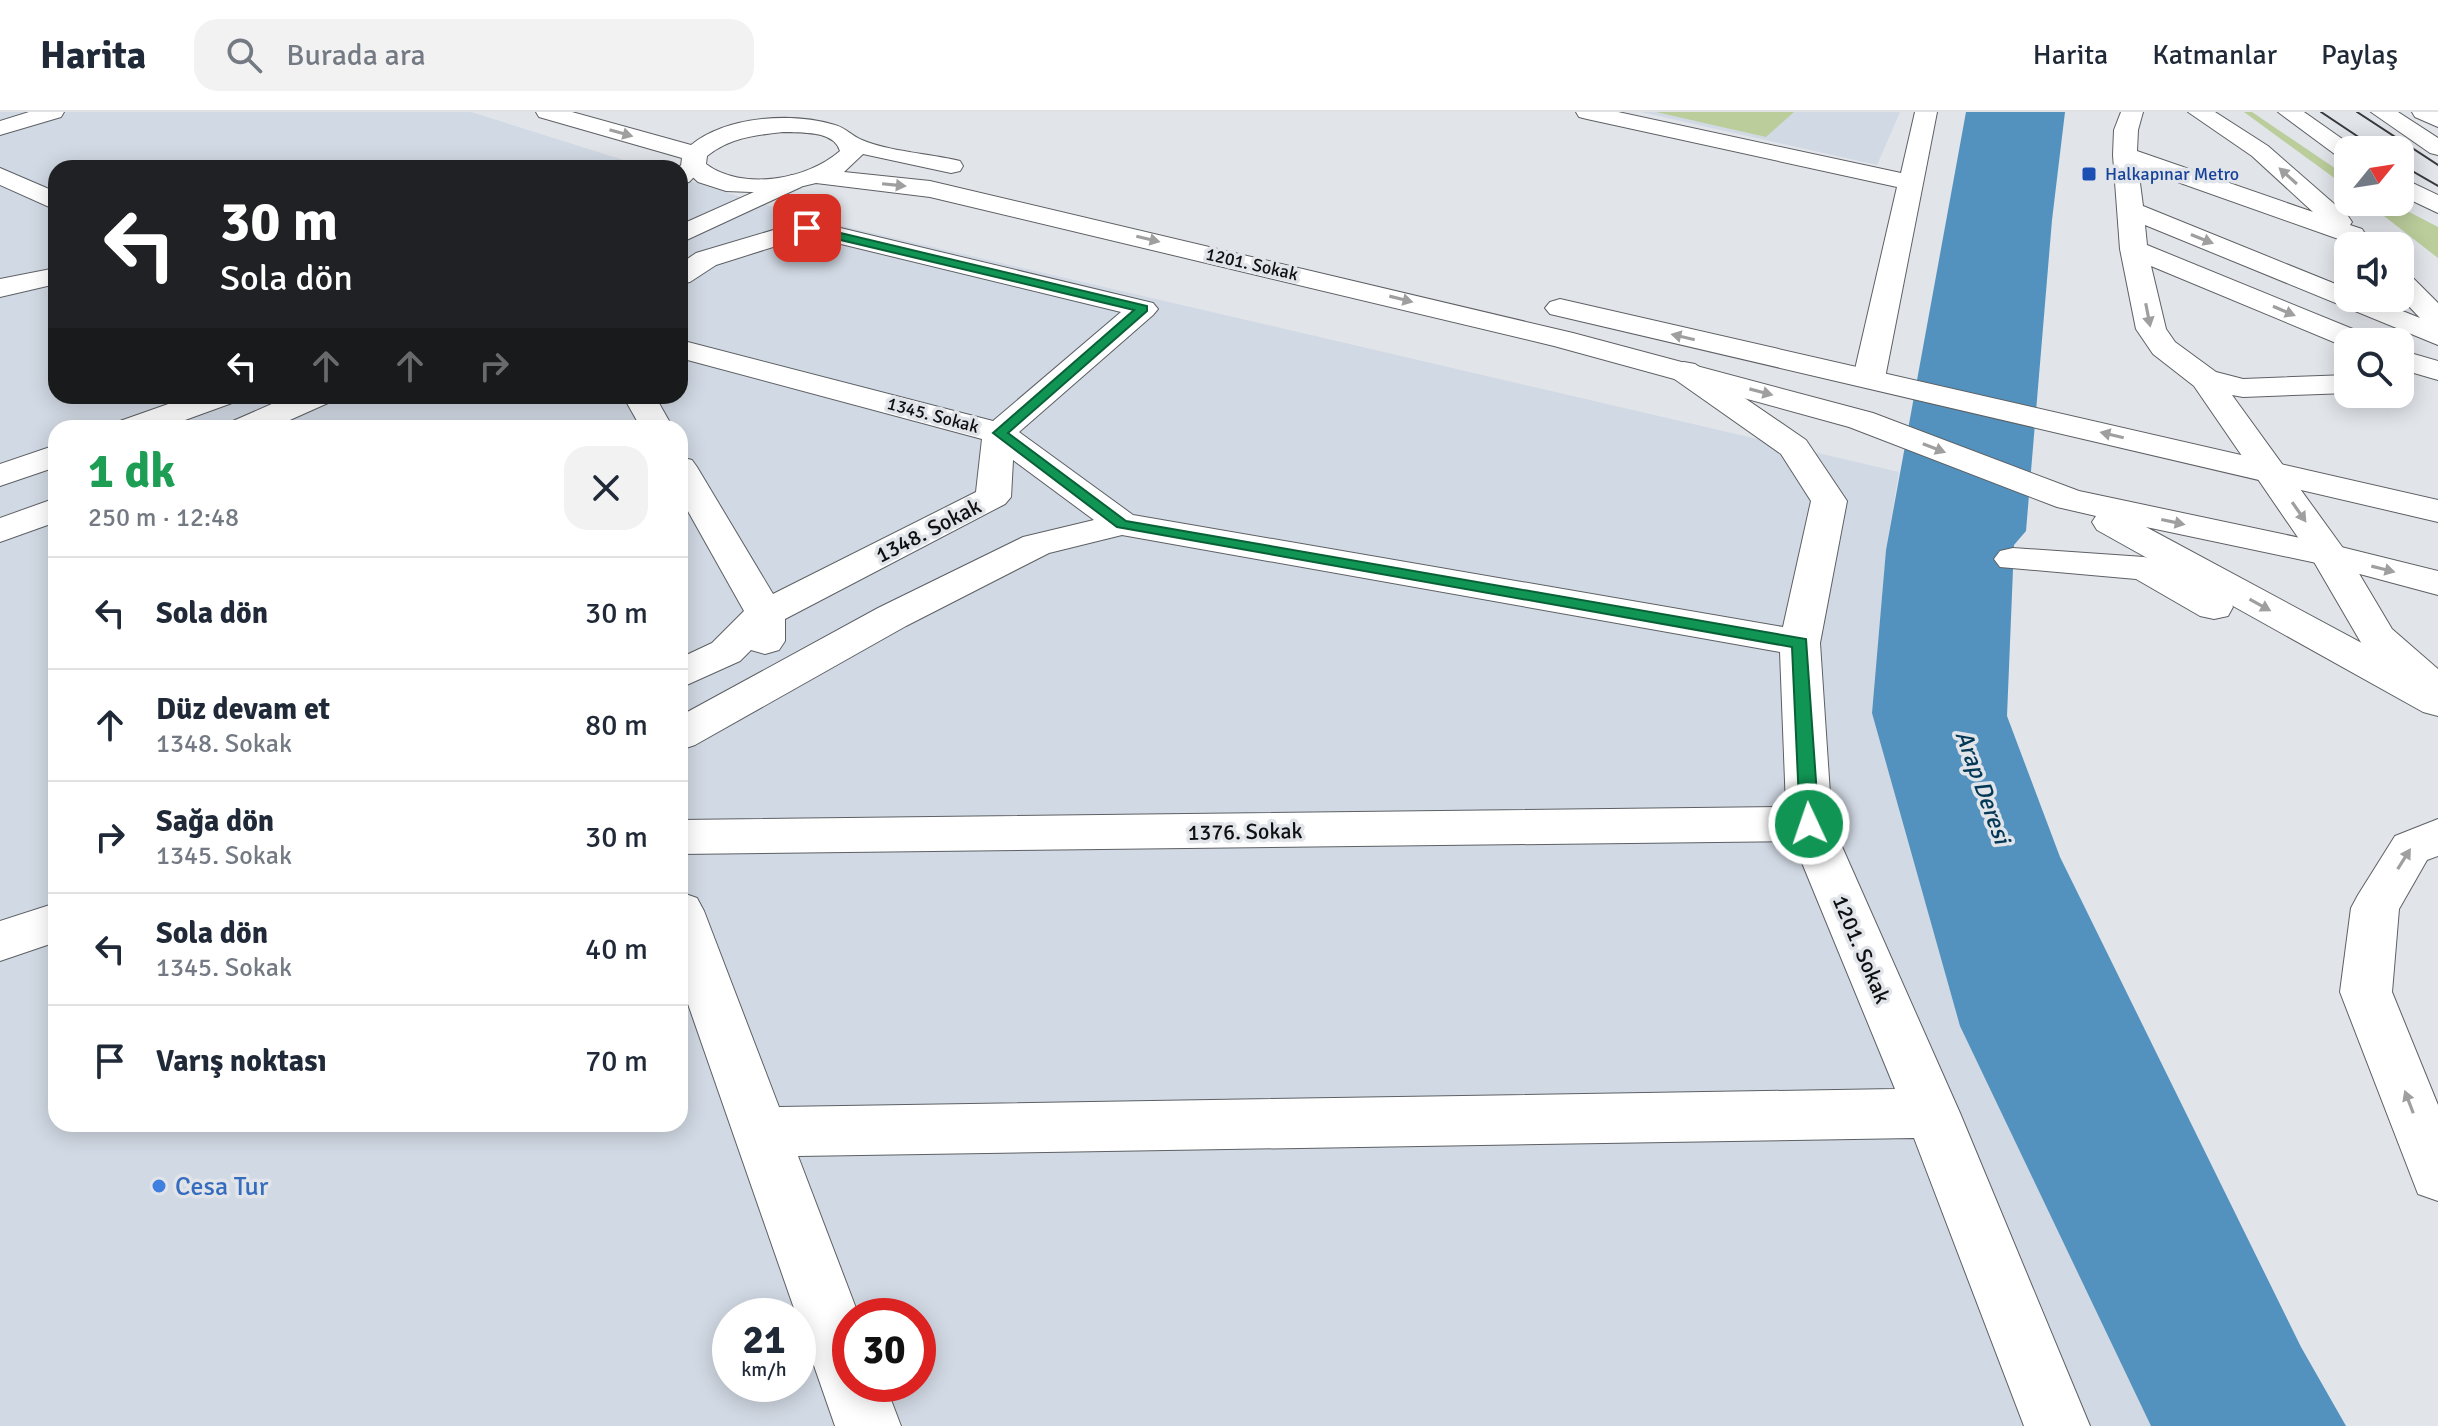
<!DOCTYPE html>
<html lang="tr">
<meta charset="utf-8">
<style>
:root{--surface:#fff;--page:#f2f2f3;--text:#1f2937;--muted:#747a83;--line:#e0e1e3}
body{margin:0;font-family:Signika,sans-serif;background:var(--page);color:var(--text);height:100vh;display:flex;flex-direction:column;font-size:30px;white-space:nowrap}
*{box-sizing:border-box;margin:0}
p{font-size:26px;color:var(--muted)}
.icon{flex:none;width:44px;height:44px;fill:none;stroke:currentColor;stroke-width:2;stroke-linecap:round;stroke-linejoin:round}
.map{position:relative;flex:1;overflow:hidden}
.sheet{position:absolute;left:48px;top:308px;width:640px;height:712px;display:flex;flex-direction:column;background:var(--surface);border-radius:24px;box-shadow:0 4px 20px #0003}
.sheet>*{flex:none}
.guide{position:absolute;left:48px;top:48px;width:640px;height:244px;border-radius:24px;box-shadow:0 4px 20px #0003;background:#202124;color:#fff;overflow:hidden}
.needle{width:52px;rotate:60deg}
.fabs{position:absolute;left:2334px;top:24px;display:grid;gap:16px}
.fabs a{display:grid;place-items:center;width:80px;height:80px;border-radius:16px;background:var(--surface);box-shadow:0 4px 20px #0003;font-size:40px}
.speed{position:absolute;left:712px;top:1186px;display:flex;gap:16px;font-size:40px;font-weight:700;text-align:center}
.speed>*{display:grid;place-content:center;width:104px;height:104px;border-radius:50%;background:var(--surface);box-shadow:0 4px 20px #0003;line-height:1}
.speed small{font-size:20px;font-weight:400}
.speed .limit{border:12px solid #d22;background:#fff;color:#111}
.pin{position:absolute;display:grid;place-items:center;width:68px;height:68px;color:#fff;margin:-34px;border-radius:16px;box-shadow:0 4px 12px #0006}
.me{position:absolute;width:88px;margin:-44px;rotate:357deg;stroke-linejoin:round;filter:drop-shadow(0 0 6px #0008)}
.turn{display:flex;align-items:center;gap:28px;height:168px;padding:0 40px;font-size:36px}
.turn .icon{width:104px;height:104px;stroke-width:2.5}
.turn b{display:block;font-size:56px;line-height:68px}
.lanes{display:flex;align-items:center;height:76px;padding:0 40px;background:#0003;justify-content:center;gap:40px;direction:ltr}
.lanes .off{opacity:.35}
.round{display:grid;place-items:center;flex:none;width:84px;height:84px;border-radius:24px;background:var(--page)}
.headline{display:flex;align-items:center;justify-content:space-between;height:136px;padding:0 40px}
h1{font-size:48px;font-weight:800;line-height:60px;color:#1e9e55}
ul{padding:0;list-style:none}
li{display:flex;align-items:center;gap:24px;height:112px;padding:0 40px;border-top:2px solid var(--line)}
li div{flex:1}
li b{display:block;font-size:30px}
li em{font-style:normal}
header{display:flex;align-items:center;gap:48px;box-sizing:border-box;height:112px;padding:0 40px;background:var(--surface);border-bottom:2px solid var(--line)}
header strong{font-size:38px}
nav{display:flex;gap:44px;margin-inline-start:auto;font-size:28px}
.search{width:560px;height:72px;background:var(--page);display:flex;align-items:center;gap:20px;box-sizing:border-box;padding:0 28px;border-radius:24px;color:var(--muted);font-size:30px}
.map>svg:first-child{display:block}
.built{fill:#d1d9e4;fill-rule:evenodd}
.green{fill:#bbcd9b}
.water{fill:#5392be}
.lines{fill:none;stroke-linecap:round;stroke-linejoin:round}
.minor-casing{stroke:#5d6064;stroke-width:2}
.major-casing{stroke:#5d6064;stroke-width:2}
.minor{fill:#fff;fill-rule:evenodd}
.major{fill:#fff;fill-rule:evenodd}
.tram{stroke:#38393b;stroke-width:2}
.oneway{fill:#9f9fa0}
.route{fill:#109554;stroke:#0a6137;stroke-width:2}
.transit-dot{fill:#1a4fb4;stroke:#e1e4e9;stroke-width:3}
.shop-dot{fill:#3f7fe0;stroke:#e1e4e9;stroke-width:3}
.labels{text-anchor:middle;stroke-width:7;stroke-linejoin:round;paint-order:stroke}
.far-transit-label{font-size:18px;fill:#164399;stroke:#e1e4e9;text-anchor:start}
.far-street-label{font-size:18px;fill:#0f1011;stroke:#e1e4e9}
.street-label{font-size:22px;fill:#0f1011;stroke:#e1e4e9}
.water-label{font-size:24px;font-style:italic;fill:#023856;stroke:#e1e4e9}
.near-shop-label{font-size:26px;fill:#366cbe;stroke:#e1e4e9;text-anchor:start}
</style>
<header>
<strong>Harita</strong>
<div class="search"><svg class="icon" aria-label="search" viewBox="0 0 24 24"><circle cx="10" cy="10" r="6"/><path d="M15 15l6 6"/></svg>Burada ara</div>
<nav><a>Harita</a><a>Katmanlar</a><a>Paylaş</a></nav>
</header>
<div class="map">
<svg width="2438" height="1314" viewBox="0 0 2438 1314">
<rect width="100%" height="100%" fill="#e1e4e9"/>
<!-- built -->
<g class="built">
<path d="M0 0H471L649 56H56V284H680V66L808 106 1899 360 1886 438 1872 601 2120 1247 2151 1314H0ZM56 316H680V1012H56ZM730 1204H798V1272H730ZM850 1204H918V1272H850Z"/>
<path d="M1641 0H1900L1877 53Z"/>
</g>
<!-- green -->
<g class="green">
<path d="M1656 0H1794L1766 25Z"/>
<path d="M2244 0H2252L2348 65V76Z"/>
<path d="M2366 90H2390L2438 115V146Z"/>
</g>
<!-- water -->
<path class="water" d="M1966 0H2065L2052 108 2026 419 2014 433 2007 604 2060 745 2301 1235 2346 1314H2151L1960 914 1872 601 1886 438Z"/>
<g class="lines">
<!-- minor casing -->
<g class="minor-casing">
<g id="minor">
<path d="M29 0H64L61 5 0 23V9Z"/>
<path d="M1576 0H1618L1901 61 1915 0H1937L1885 266 1880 273 1869 275 1858 273 1853 266 1897 75 1587 7 1579 5Z"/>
<path d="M2121 0H2143L2138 18 2137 39 2313 100 2252 44 2188 0H2215L2268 34 2348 104 2352 110 2350 113 2362 117 2366 123 2362 129H2344L2138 56 2143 94 2348 177V186H2370L2420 206 2400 185V161L2410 163 2438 191V233L2145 113 2147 133 2370 224 2374 230H2348V236L2151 154 2166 217 2175 230 2216 260 2243 267 2348 263V281L2243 285 2232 283 2348 443 2392 517 2438 557V594L2423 590 2363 534 2310 443 2194 274 2153 242 2136 217 2120 137 2113 43 2114 18Z"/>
<path d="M2412 0H2438V15L2415 5Z"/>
<path d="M693 47 702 49 705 54 689 70 680 72V56H676Z"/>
<path d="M0 56 56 80V98L0 73Z"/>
<path d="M792 63 801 65 804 70 801 75 680 131V113Z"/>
<path d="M807 108 1153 191 1158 197 1153 203 1019 320 1133 403 1783 515 1811 389 1781 342 1673 266 1668 259 1673 252 1684 250 1695 252 1806 328 1847 389 1820 531 1832 712 1960 1001 2090 1314H2024L1914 1026 798 1044 859 1204H850V1272H885L901 1314H835L680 869V780L697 786 704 799 779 995 1895 977 1793 729 680 742V708L1786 695 1780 540 1122 423 1049 441 906 514 695 633 680 638V604L878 496 1023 425 1094 408 1013 348 1011 385 1005 392 785 507V529L779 538 765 542 751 538 740 549 680 576V546L712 531 744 499 680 385V345L692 348 697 355 773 482 976 380 982 327 680 246V228L993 309 1121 200 808 124 716 153 690 170 680 172V152L696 141Z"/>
<path d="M56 156V172L0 185V167Z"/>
<path d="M2400 238 2438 249V268L2400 257Z"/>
<path d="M191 284H237L232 291 163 316H116L120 309Z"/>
<path d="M290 284H333L328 291 272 316H229L233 309Z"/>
<path d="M623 284H655L673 316H641Z"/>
<path d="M56 333V355L0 374V352Z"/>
<path d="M56 386V410L0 430V406Z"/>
<path d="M2013 436 2144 445 2157 448 2228 486 2233 495 2228 504 2214 507 2200 504 2136 467 2000 455 1994 447 2000 439Z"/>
<path d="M56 791V830L0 849V809Z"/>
</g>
</g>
<!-- major casing -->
<g class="major-casing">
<g id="major">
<path d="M536 0H572L691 33C727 4 792 0 835 13 846 16 852 24 862 28 887 39 931 42 960 49L963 54 960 59 951 61 863 42 844 60 930 69 1573 221 1873 301 2079 379 2329 432 2438 459V483L2326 453 2146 415 2438 572V604L2423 600 2097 418 2092 410 2096 404 2057 395 1849 315 1554 234 930 85 816 71 774 81 726 79 698 70 681 54 682 46 539 5ZM783 20C801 21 834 18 840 39 807 68 742 79 706 52L707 44C729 26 755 23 783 20Z"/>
<path d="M2278 0H2304L2358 38H2348V48L2340 46Z"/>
<path d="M2371 0H2398L2438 26V43L2430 41Z"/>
<path d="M2400 65 2438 83V101L2400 83Z"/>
<path d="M1560 187 2438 388V410L1550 202 1545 196 1550 190Z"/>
<path d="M2438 707V744L2427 748 2399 797 2392 880 2438 993V1089L2418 1082 2340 880 2351 796 2358 783 2395 724Z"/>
</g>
</g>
<!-- minor -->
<use href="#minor" class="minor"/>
<!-- major -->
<use href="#major" class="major"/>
<!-- tram -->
<g class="tram">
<path d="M2321 0 2378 38"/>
<path d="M2357 0 2438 53"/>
<path d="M2400 52 2438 74"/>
</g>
</g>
<!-- one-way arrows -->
<defs><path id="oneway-solid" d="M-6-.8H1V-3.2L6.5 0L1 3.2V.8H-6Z" transform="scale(2)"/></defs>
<g class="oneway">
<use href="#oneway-solid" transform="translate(621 21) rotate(16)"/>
<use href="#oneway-solid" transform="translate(2288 64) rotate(-138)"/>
<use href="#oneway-solid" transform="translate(894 73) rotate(6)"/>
<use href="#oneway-solid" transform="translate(1148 127) rotate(13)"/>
<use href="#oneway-solid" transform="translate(2202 127) rotate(22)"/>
<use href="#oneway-solid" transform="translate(1401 187) rotate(14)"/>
<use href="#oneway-solid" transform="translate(2284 199) rotate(23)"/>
<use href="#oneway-solid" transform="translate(2148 203) rotate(79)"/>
<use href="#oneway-solid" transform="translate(1683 225) rotate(-167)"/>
<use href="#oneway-solid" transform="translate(1761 280) rotate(15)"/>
<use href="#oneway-solid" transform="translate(2112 323) rotate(-167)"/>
<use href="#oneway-solid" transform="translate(1934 336) rotate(21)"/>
<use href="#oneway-solid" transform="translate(2299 400) rotate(55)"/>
<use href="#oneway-solid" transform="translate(2173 410) rotate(12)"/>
<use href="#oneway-solid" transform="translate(2383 457) rotate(14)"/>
<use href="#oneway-solid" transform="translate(2260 493) rotate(29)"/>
<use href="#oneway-solid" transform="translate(2404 747) rotate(-58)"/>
<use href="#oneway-solid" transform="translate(2409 990) rotate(-111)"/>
</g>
<!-- route -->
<path class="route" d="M807 113 1147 194V199L1008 321 1126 409 1806 527 1819 712 1816 717H1803L1800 712 1792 535 1117 415 993 321 1134 198 803 119 801 116Z"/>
<!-- markers -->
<rect class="transit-dot" x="2081" y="54" width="16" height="16" rx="4"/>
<circle class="shop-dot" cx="159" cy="1074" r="8"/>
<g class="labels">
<!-- far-transit labels -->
<g class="far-transit-label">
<text x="2105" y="68">Halkapınar Metro</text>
</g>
<!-- far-street labels -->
<g class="far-street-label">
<text transform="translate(1252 152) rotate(13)" y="6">1201. Sokak</text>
<text transform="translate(933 303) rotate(15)" y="6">1345. Sokak</text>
</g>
<!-- street labels -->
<g class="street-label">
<text transform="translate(928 418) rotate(-27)" y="8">1348. Sokak</text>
<text transform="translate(1245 719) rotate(-1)" y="8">1376. Sokak</text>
<text transform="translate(1862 837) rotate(67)" y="8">1201. Sokak</text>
</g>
<!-- water labels -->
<g class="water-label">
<text transform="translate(1983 675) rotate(70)" y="8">Arap Deresi</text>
</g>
<!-- near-shop labels -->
<g class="near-shop-label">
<text x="175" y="1083">Cesa Tur</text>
</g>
</g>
</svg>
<div class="fabs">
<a><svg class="needle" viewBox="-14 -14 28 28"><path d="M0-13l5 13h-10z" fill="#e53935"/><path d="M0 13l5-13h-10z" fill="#747a83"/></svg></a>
<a><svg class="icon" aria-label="sound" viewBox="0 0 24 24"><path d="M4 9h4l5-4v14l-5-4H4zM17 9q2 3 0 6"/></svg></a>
<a><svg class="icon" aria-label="search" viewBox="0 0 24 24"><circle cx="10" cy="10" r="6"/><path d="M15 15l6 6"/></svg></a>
</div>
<div class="speed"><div>21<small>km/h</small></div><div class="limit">30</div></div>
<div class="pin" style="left:807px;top:116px;background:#d93025"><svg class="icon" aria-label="arrive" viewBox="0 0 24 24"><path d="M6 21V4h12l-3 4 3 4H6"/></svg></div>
<svg class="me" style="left:1809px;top:712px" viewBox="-20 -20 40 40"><circle r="17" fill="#109554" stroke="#fff" stroke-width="3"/><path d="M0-11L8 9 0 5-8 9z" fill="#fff"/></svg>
<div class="guide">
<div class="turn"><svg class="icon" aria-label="left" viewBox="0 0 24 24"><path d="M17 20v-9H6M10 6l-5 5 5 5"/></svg><div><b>30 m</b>Sola dön</div></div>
<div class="lanes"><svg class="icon" aria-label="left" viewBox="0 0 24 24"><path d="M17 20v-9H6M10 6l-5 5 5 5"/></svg><svg class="icon off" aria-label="ahead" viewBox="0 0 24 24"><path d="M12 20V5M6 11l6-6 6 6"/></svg><svg class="icon off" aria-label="ahead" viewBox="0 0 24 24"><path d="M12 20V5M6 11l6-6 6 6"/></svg><svg class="icon off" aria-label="right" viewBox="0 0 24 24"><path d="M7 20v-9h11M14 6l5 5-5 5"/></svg></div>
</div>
<section class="sheet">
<div class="headline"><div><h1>1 dk</h1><p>250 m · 12:48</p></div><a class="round"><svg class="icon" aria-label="close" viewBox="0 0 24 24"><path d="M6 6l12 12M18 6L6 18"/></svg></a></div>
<ul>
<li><svg class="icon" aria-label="left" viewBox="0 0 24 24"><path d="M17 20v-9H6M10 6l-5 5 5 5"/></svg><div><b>Sola dön</b></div><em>30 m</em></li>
<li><svg class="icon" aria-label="ahead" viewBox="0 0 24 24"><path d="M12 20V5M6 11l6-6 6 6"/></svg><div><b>Düz devam et</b><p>1348. Sokak</p></div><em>80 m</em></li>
<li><svg class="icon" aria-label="right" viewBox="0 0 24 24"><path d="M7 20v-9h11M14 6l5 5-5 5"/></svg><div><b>Sağa dön</b><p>1345. Sokak</p></div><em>30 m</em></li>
<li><svg class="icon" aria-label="left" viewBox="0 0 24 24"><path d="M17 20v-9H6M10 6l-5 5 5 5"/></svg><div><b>Sola dön</b><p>1345. Sokak</p></div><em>40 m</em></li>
<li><svg class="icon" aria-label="arrive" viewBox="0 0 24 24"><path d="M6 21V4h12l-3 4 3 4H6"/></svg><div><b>Varış noktası</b></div><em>70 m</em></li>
</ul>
</section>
</div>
